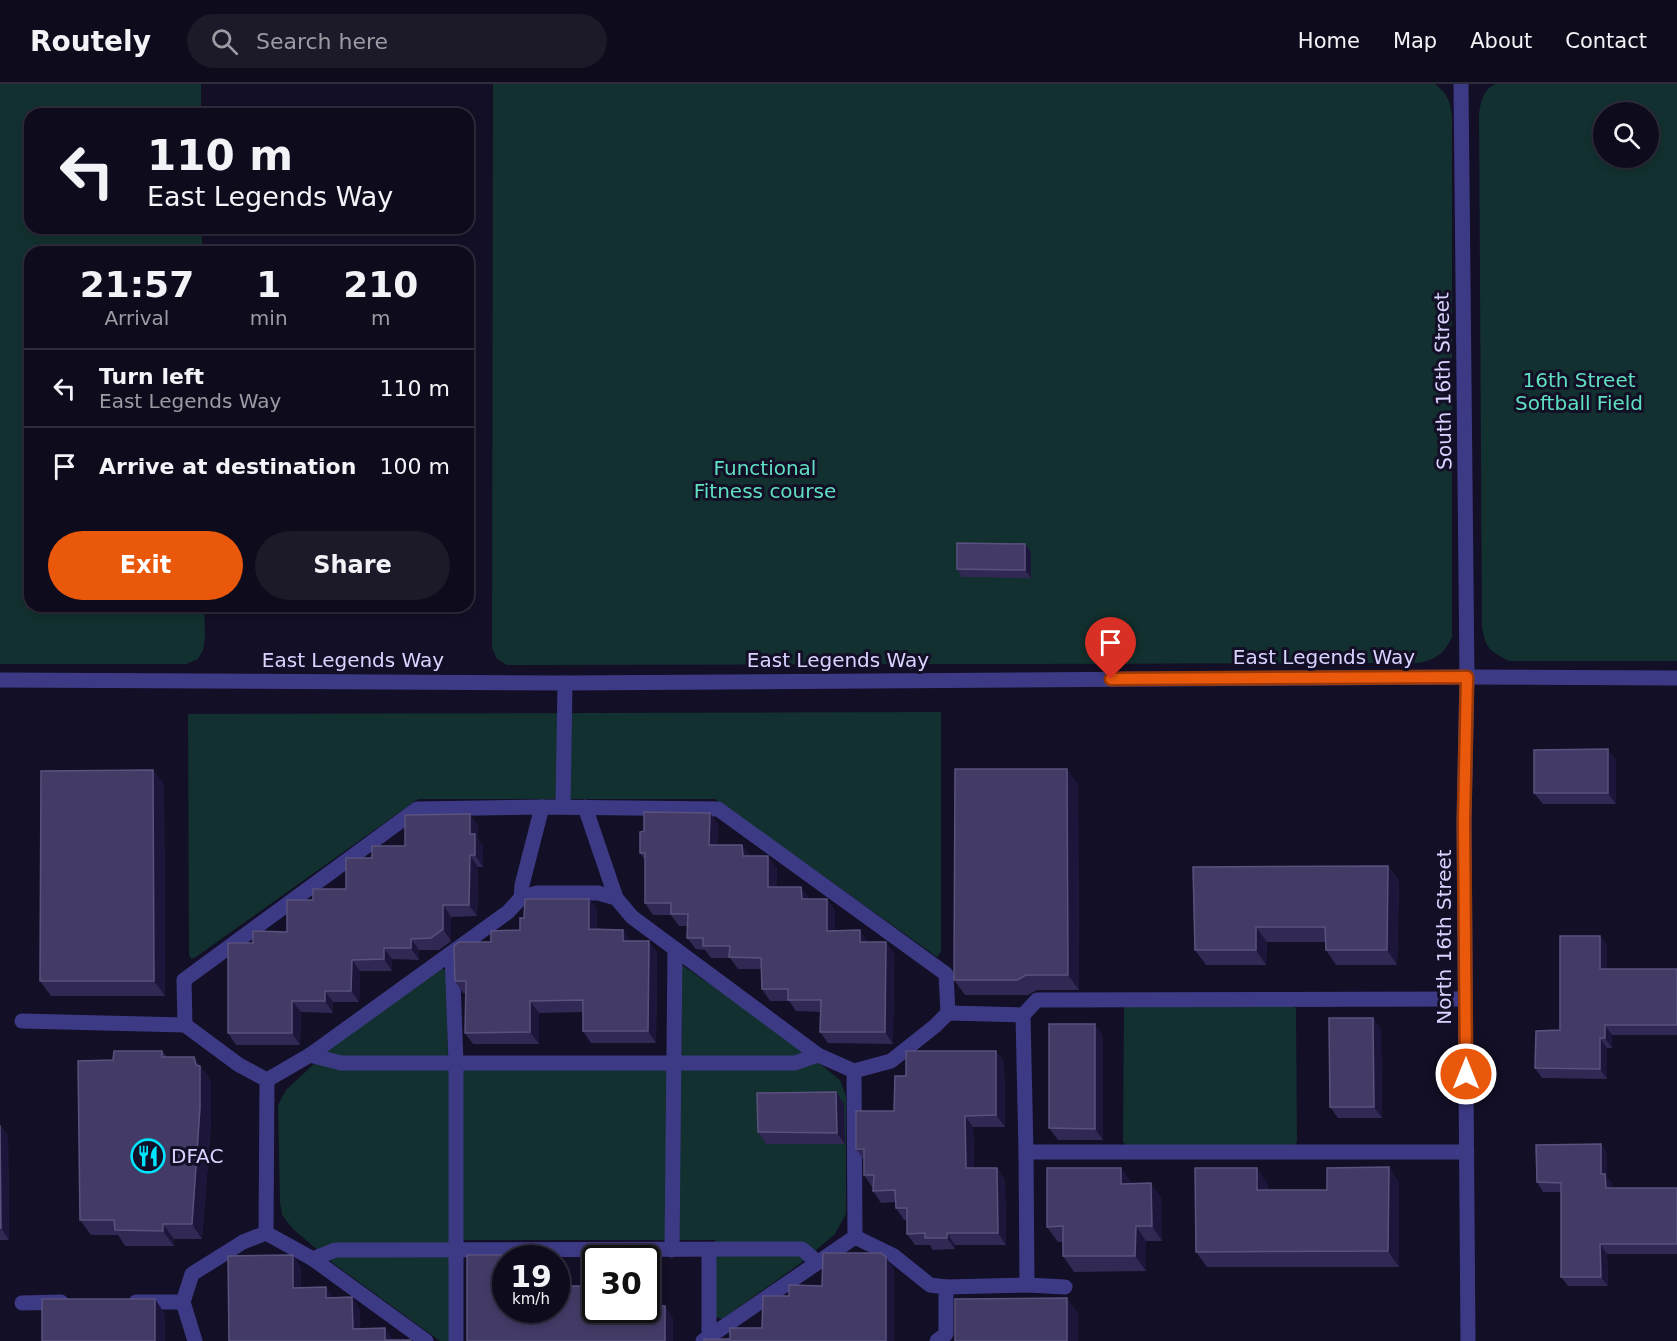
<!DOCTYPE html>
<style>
:root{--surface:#0e0b1c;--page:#1c1929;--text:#f1f3f6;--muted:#9b9ba3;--line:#2e2b3b;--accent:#ea580c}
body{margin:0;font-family:"DejaVu Sans",sans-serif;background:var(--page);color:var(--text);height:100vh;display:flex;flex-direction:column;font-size:22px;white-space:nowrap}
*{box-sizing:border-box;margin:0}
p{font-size:20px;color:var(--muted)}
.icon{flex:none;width:33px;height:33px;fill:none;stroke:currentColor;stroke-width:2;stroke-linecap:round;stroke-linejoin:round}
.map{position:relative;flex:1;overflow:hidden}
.drawer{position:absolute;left:24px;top:162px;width:450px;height:366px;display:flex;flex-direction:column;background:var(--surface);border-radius:18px;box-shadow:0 3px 9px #0003,0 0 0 2px var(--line)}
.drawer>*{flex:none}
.top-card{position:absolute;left:24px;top:24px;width:450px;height:126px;border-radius:18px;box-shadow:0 3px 9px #0003,0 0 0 2px var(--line);background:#0e0b1c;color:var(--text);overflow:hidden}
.fabs{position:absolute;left:1593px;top:18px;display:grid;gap:12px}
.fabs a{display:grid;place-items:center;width:66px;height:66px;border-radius:50%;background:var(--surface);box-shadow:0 3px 9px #0003,0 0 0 2px var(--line);font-size:30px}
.speed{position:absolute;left:492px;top:1161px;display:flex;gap:12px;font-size:30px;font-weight:700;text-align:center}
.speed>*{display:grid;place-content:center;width:78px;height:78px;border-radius:50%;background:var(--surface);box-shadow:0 3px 9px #0003,0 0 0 2px var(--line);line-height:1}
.speed small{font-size:15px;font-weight:400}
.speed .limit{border:3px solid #111;border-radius:9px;background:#fff;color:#111}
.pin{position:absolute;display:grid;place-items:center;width:51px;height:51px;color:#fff;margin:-62px -26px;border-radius:50% 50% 50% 0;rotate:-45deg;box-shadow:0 0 6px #0007}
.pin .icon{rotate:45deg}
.me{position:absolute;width:66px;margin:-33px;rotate:0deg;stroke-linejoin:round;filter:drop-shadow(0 0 4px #0008)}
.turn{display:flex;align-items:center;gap:21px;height:126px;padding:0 24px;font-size:27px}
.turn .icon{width:78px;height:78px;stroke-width:2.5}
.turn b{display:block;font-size:42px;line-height:51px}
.eta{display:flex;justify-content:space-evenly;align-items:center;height:102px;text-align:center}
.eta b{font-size:36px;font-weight:700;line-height:42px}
.primary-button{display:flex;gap:12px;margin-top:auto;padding:12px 24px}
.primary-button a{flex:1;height:69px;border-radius:36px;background:var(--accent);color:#fff;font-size:24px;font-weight:700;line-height:69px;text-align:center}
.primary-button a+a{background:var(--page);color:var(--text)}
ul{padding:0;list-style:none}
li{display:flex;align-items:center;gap:18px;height:78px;padding:0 24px;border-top:2px solid var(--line)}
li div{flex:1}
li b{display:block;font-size:22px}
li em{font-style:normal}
header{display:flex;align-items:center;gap:36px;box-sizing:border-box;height:84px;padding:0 30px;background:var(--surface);border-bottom:2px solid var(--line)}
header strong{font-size:28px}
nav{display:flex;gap:33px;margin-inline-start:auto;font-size:21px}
.search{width:420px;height:54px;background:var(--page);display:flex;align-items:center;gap:15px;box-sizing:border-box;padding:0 21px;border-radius:33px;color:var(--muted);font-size:22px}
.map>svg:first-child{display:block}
.green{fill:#12302f;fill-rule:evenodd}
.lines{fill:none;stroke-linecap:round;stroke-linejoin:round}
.minor{stroke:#3d3a85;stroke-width:15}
.wall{fill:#312854}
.shaded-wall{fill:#1d163a}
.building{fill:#433a66;stroke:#5a527e;stroke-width:1.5;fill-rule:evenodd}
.route-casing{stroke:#983908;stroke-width:15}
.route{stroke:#ea580c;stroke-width:10}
.labels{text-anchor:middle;stroke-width:6;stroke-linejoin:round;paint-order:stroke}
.park-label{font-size:20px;fill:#5fe0c0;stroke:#130f26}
.street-label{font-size:20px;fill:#d9d4ff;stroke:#130f26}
.poi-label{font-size:20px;fill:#d9d4ff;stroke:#130f26;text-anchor:start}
</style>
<header>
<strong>Routely</strong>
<div class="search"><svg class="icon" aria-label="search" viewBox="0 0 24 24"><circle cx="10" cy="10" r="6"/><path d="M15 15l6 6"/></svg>Search here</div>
<nav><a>Home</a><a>Map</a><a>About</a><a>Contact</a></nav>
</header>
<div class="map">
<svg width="1677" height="1257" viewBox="0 0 1677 1257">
<rect width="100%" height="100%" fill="#130f26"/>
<!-- green -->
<g class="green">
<path d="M0 0H201V30H30V144H202V168H30V522H204L205 553 203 566 198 575 186 580H0Z"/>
<path d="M493 0H1435C1448 10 1451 19 1452 35V553C1445 569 1435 576 1418 579L507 581 497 575 492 564Z"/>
<path d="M1496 0H1677V577H1509C1489 567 1485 563 1482 542L1479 30C1481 18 1483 5 1496 0ZM1604 28H1648V74H1604Z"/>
<path d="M941 628V868L937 873 715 715H418L196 873 191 875 189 870 188 630Z"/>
<path d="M682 881 797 961 840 996 846 1012V1130L835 1150 801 1179 722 1235 714 1232 715 1156H450L449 1257H440L334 1180 293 1145 282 1131 280 1118 278 1021 286 1006 333 962 442 884 447 888 448 985H681Z"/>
<path d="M1127 921 1294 922 1296 925 1297 1058 1293 1062 1126 1061 1123 1058 1124 925Z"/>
</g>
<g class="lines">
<!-- minor -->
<g class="minor">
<path d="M1461 0 1467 593 1464 738 1468 1257"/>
<path d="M0 596 565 599 1467 593 1677 594"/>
<path d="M563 723 565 599"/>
<path d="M585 723 616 814"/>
<path d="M521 814 522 801 542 723"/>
<path d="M452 869 456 979V1257"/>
<path d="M948 929 1023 931 1026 1068H1467"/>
<path d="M1023 931 1037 916 1465 915"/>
<path d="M22 937 185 941"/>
<path d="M310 971 341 979H795L818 971"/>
<path d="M267 996 239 981 185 941 184 896 417 725 542 723 718 725 946 890 948 929 935 942 891 977 854 987"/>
<path d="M855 1153 894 1172 930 1201 946 1203V1250L937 1257"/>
<path d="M672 1166 675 865"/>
<path d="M313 1175 335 1166 802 1165 817 1178"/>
<path d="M1027 1201 1065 1203"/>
<path d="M946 1203 1027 1201 1026 1068"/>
<path d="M136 1218H183"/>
<path d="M22 1219 61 1218"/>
<path d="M709 1253V1166"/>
<path d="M195 1257 183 1218 192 1190 243 1158 266 1149"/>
<path d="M426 1257 313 1175 266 1149 267 996 310 971 508 828 521 814 537 809H598L616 814 632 833 818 971 854 987 855 1153 703 1257"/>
</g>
</g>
<!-- wall -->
<g class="wall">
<path d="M1025 460 1031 468V494L962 493 957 485Z"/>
<path d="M1616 676V720H1543L1534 709Z"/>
<path d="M153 686 164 701 165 912H51L40 897Z"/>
<path d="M1078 700 1079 906H1037L1028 911H965L954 896Z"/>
<path d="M710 729 718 741 717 761 751 772 777 784 776 803H801L809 815H827L835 827V847L868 858H886L894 870 893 960 828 959 820 948V928L796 927 789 917H770L762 905 761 885H738L730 874H711L705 866 696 865 687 854 688 842H679L671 831H653L645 819V776L640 769 644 747Z"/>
<path d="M470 730 478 742V755L483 762V783H478L477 832 451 833V857L439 866H419V876L392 875V887H360L359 918H333V929L301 928 300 961H236L228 949 253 859 287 848 313 816 346 805 372 774 405 762Z"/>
<path d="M1388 782 1399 797 1397 881H1336L1326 866 1325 858H1267L1266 881H1206L1195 866Z"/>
<path d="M589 815 597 826V846H623L630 857 657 868 656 959H591L583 947V928L539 929V960H473L465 949 466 909H463L455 897 491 858 520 846 524 834Z"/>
<path d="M1600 852 1607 862V885H1677V951H1612V964H1607V995L1542 994 1535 984 1560 946Z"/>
<path d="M1373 934 1381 946 1382 1034H1338L1330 1023Z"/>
<path d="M1103 952V1056H1058L1049 1044Z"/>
<path d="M162 967 167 973 205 988 211 997V1039L202 1155H174V1162H125L118 1151H91L80 1136 113 976Z"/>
<path d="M996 967 1004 978 1005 1043H973L974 1084H997L1005 1096 1006 1161H955V1165L933 1166 930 1161H915L907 1150V1136H904L896 1124V1118L881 1119 873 1107V1103H872L864 1091V1076L856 1065 894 1027 906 992Z"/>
<path d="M844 1020 845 1060H766L758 1048Z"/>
<path d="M0 1041 8 1052 9 1156H0Z"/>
<path d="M1601 1060 1607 1070V1093L1612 1100V1104H1677V1170H1607L1608 1202H1568L1561 1193V1108H1543L1537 1098Z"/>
<path d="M1389 1083 1399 1099V1183H1207L1196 1168 1267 1099 1268 1106H1327Z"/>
<path d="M1132 1100 1162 1115V1157H1146V1187L1074 1188 1063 1172V1158H1058L1047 1143Z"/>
</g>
<!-- shaded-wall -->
<g class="shaded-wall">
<path d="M1025 460 1031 468V494L1025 486Z"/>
<path d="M1608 665 1616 676V720L1608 709Z"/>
<path d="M1067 685 1078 700 1079 906 1068 891Z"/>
<path d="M153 686 164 701 165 912 154 897Z"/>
<path d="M710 729 718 741 717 772 709 761Z"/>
<path d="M470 730 478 742V755L483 762V783L475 771 470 750Z"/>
<path d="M742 761 751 772H743Z"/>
<path d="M470 771 478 783 477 832 469 821Z"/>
<path d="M768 772 777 784 776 815 768 803Z"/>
<path d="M1388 782 1399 797 1397 881 1387 866Z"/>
<path d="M801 803 809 815H802Z"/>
<path d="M589 815 597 826V857L589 845Z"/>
<path d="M827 815 835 827V858L827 847Z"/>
<path d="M443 821 451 833V857L443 845Z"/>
<path d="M1256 843 1267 858 1266 881 1256 866Z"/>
<path d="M623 846 631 858 623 857Z"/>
<path d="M860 846 868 858H860Z"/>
<path d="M1600 852 1607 862V894L1600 885Z"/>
<path d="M411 855 419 866V876L411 864Z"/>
<path d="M649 857 657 868 656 959 648 947Z"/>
<path d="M886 858 894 870 893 960 885 948Z"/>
<path d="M384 864 392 875V887L384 875Z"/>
<path d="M352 876 360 887 359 918 351 907Z"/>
<path d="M325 907 333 918V929L325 917Z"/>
<path d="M292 917 301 928 300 961 292 949Z"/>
<path d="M530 917 539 929V960L530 948Z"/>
<path d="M1373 934 1381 946 1382 1034 1374 1023Z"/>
<path d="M1095 940 1103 952V1056L1095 1045Z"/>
<path d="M1605 941 1612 951V964L1605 954Z"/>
<path d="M1600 954 1607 964V995L1600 985Z"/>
<path d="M996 967 1004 978 1005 1043 996 1031Z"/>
<path d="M194 973 211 997V1039L202 1155 192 1140 196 981Z"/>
<path d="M836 1008 844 1020 845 1060 837 1049Z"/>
<path d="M965 1032 973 1043 974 1096 966 1084Z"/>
<path d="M0 1041 8 1052 9 1156 1 1144Z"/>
<path d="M1601 1060 1607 1070V1093L1612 1100V1114L1606 1104 1601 1090Z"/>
<path d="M1389 1083 1399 1099V1183L1388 1167Z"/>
<path d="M997 1084 1005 1096 1006 1161 998 1149Z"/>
<path d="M1121 1084 1132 1099 1121 1100Z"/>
<path d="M1257 1084 1267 1099 1268 1121 1257 1106Z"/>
<path d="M1151 1099 1162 1115V1157L1152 1142Z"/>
<path d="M163 1140 174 1155V1162L163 1147Z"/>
<path d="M1136 1142 1146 1157V1187L1135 1172Z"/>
<path d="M947 1149 955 1161V1165L947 1154Z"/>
<path d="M1600 1160 1607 1170 1608 1202 1601 1193Z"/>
<path d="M647 1169 655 1180 656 1234 648 1222Z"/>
<path d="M293 1171 301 1183V1215L293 1204Z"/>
<path d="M886 1173 894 1185V1257H886Z"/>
<path d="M326 1203 334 1215 326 1214Z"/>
<path d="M352 1213 360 1225 361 1257 353 1245Z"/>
<path d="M1067 1214 1078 1229V1257H1067Z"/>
<path d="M155 1215 165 1230V1257H155Z"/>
<path d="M665 1222 673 1234V1257H665Z"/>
<path d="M385 1244 393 1256H385Z"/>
</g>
<!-- building -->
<g class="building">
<path d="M957 459 1025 460V486L957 485Z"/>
<path d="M1608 665V709H1534V666Z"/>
<path d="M955 685H1067L1068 891H1026L1017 896H954Z"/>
<path d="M153 686 154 897H40L41 687Z"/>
<path d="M644 728 710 729 709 761H742L743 772H768V803H801L802 815H827V847L860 846V858H886L885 948H820L821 916H788V905H762L761 874 729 873 730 862H703V854H687L688 830H671V819H645V769H640V748L644 747Z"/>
<path d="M470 730V750H475V771H470L469 821H443V845L431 854 411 855V864H384V875L352 876 351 907H325V917H292V949H228V859H253V847L287 848V816H313V805H346V774H372V762H405V731Z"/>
<path d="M1388 782 1387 866H1326L1325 843H1256V866H1195L1193 783Z"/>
<path d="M525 815H589V845L623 846V857H649L648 947H583V916L530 917V948L465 949 466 897H455L454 862 459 858H491V847L520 846V834H524Z"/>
<path d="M1560 852H1600V885H1677V941H1605V954H1600V985L1535 984 1536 947 1560 946Z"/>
<path d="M1329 934H1373L1374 1023H1330Z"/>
<path d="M1049 940H1095V1045L1049 1044Z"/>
<path d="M114 967H162V973H194L196 981 200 982V1024L192 1140H163V1147L115 1146 114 1136H80L78 977 113 976Z"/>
<path d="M906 967H996V1031L965 1032 966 1084H997L998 1149H947V1154H925V1149L907 1150V1124H896L895 1106 873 1107 874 1091H864V1065H856V1027H894L895 992H906Z"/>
<path d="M836 1008 837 1049 758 1048 757 1009Z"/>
<path d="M0 1041 1 1144H0Z"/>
<path d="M1601 1060V1090H1605L1606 1104H1677V1160H1600L1601 1193H1561V1099L1537 1098 1536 1061Z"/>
<path d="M1389 1083 1388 1167 1196 1168 1195 1084H1257V1106H1327V1084Z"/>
<path d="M1047 1084H1121V1100L1151 1099 1152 1142H1136L1135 1172H1063V1142L1047 1143Z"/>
<path d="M647 1169 648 1222H665V1257H467V1171H530V1174H506V1226H556V1202H583L582 1170ZM596 1174H646V1226H596Z"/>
<path d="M823 1169H881L886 1173V1257H704V1255H730V1244H762L763 1212H789V1201L822 1202Z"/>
<path d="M293 1171V1204L326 1203V1214L352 1213 353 1245 385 1244V1256H411V1257H229L228 1172Z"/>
<path d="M1067 1214V1257H955V1215Z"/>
<rect x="42" y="1215" width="113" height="42"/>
</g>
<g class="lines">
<!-- route casing -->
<g class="route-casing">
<path id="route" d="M1111 595 1467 593 1464 738 1466 990"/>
</g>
<!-- route -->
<use href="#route" class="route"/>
</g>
<!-- icons -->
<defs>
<g id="restaurant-ring" transform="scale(1.725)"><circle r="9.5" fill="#130f26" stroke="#00e5ff" stroke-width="1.5"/><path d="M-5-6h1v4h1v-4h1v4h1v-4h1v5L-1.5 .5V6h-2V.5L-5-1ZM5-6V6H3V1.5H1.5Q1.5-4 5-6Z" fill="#00e5ff"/></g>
</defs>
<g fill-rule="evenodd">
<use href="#restaurant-ring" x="148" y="1072"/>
</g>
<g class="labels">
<!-- park labels -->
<g class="park-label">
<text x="1579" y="303">16th Street<tspan x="1579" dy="23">Softball Field</tspan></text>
<text x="765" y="391">Functional<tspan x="765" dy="23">Fitness course</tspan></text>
</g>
<!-- street labels -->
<g class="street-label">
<text transform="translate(1443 297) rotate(-91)" y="7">South 16th Street</text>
<text x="1324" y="580">East Legends Way</text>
<text x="353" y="583">East Legends Way</text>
<text x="838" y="583">East Legends Way</text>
<text transform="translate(1444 853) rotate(-90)" y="7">North 16th Street</text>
</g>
<!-- poi labels -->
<g class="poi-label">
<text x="171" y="1079">DFAC</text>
</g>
</g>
</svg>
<div class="fabs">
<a><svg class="icon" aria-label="search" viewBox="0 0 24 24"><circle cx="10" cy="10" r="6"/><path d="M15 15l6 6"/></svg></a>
</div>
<div class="speed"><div>19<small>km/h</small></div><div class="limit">30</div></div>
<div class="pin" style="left:1111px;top:595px;background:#d93025"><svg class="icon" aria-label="arrive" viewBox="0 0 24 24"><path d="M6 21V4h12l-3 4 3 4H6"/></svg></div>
<svg class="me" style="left:1466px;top:990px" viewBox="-20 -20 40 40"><circle r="17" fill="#ea580c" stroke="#fff" stroke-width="3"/><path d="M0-11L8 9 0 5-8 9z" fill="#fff"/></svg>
<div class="top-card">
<div class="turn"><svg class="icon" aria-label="left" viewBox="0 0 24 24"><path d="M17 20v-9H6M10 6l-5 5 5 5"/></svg><div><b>110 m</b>East Legends Way</div></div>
</div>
<section class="drawer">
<div class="eta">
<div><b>21:57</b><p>Arrival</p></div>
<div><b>1</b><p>min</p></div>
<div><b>210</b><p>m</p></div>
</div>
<ul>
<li><svg class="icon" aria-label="left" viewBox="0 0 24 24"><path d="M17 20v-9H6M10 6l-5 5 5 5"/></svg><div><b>Turn left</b><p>East Legends Way</p></div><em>110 m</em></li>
<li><svg class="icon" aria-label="arrive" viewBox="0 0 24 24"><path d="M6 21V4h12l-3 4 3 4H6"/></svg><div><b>Arrive at destination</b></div><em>100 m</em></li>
</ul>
<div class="primary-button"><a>Exit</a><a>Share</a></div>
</section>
</div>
